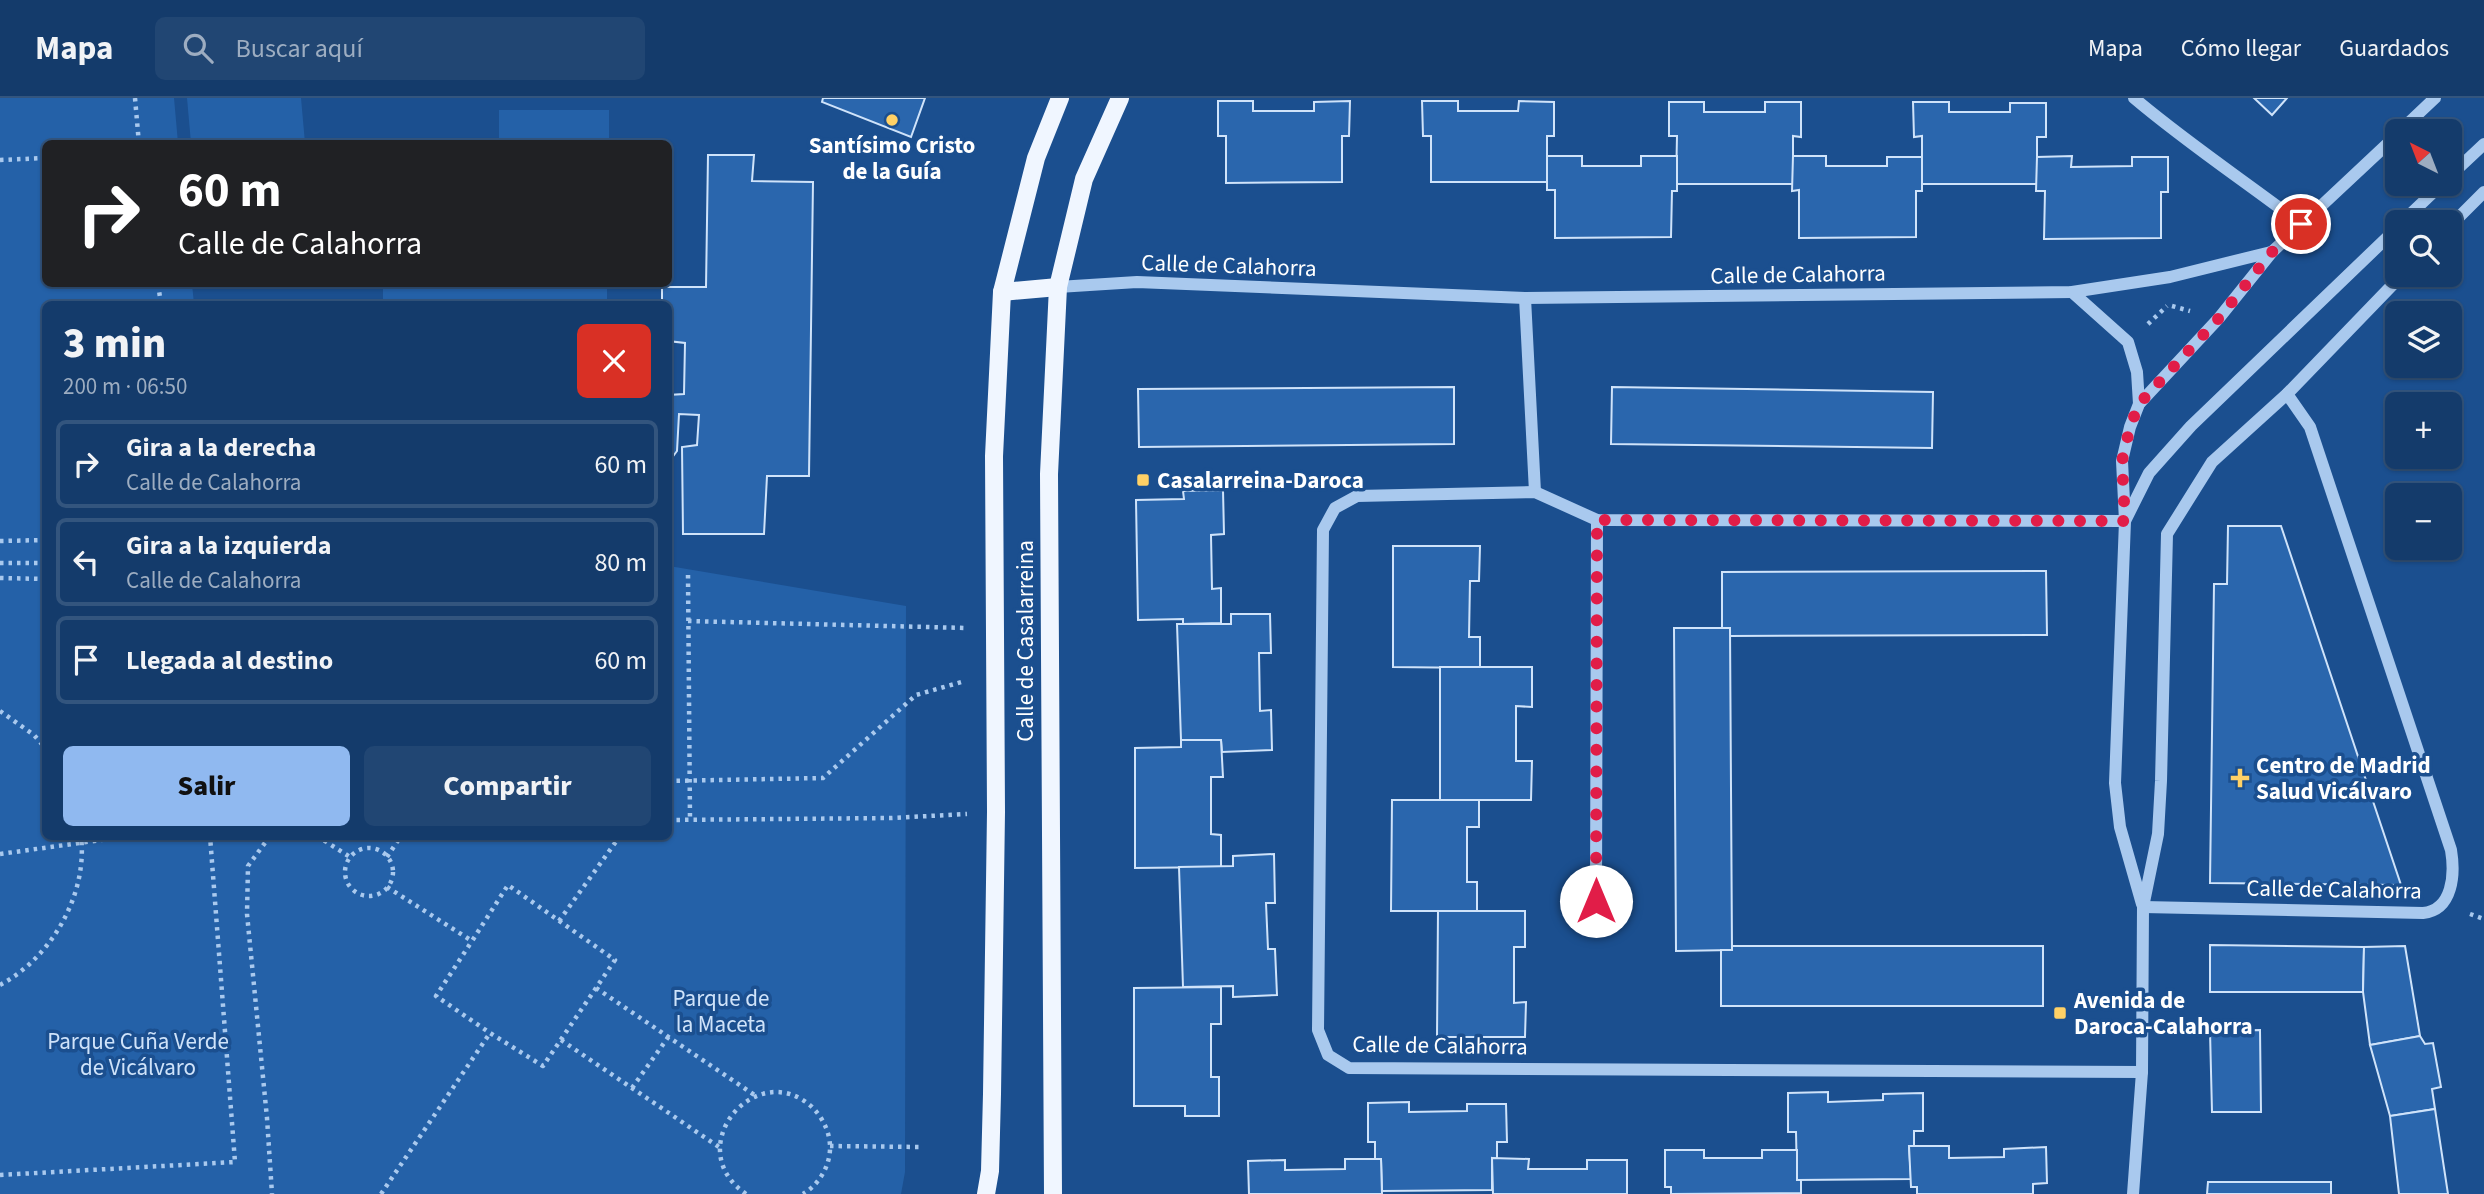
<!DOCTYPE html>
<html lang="es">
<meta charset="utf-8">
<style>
:root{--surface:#143b6b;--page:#214673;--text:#f1f3f6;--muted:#9dadc1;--line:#33557e;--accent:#90b9f0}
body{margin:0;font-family:"Source Sans 3",sans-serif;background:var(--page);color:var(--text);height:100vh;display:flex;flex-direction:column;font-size:26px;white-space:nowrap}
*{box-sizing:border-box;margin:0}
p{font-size:23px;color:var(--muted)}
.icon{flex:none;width:38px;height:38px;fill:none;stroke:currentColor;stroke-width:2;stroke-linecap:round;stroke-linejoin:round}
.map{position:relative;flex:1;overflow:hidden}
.drawer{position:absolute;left:42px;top:203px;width:630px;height:539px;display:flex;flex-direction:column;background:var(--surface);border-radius:10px;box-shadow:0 2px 5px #0004,0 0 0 2px var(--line)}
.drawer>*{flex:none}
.top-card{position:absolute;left:42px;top:42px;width:630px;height:147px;border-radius:10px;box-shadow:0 2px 5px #0004,0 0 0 2px var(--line);background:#202124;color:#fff;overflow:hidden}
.needle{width:46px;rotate:318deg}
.fabs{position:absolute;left:2385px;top:21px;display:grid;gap:14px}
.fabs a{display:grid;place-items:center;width:77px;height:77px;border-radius:10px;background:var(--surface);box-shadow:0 2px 5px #0004,0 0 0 2px var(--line);font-size:35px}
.pin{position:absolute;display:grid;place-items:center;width:60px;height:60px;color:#fff;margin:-30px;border:4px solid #fff;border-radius:50%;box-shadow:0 2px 7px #0007}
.me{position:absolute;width:77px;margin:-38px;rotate:0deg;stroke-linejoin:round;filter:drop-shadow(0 0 5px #0008)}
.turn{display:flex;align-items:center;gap:24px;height:147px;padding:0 21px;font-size:32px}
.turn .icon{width:91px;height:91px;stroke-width:2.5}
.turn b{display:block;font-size:49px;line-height:60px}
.round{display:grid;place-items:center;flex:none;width:74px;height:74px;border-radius:10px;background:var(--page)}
.head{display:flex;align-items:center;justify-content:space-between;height:119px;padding:0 21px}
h1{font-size:42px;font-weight:800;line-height:52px}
.button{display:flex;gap:14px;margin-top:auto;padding:14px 21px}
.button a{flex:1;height:80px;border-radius:10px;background:var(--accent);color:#111;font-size:28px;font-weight:800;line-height:80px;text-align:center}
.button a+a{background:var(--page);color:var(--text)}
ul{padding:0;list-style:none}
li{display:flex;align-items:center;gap:21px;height:88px;margin:0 14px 10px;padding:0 7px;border:4px solid var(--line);border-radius:10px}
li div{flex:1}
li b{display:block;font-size:26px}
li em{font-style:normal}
header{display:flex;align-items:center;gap:42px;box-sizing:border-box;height:98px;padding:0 35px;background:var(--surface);border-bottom:2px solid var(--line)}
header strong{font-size:33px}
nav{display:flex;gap:38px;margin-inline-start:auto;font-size:24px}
.search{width:490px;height:63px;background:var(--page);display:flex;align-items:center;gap:18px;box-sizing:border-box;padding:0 24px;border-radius:10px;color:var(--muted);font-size:26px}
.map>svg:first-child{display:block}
.green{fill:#2461a8}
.building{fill:#2a66ad;stroke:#cfe3fa;stroke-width:2}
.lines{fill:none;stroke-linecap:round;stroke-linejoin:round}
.path{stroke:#a9c9ee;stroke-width:4.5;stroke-dasharray:3.5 5;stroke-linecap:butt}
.minor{stroke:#a9c9ee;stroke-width:12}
.major{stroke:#f0f6ff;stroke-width:18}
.route{stroke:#e11d48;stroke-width:12;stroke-dasharray:0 21.6}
.poi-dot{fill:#ffd166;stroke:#1b4f8f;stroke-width:2.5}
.labels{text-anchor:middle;stroke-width:7;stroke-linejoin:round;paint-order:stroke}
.poi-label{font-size:23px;font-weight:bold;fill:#fff;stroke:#1b4f8f;text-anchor:start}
.street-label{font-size:23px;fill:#fff;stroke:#1b4f8f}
.park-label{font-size:23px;fill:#cfe3fa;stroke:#1b4f8f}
</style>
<header>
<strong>Mapa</strong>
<div class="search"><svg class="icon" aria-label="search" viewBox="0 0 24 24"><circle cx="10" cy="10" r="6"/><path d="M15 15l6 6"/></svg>Buscar aquí</div>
<nav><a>Mapa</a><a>Cómo llegar</a><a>Guardados</a></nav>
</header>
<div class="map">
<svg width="2484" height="1096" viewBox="0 0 2484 1096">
<rect width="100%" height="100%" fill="#1b4f8f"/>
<!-- green -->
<g class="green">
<path d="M0 0H174L178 45 46 46V186H192L194 206H46V738H668L669 468 906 508 905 1074 901 1096H0Z"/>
<path d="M187 0H301L305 45H191Z"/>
<rect x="499" y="12" width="110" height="33"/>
<rect x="383" y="186" width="224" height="20"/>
</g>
<!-- building -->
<g class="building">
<path d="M823 0H925L911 39 822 4Z"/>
<path d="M2254 0H2287L2272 17Z"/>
<path d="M1218 3H1253V13H1314V4L1350 3 1349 38H1342V84L1226 85V38H1218Z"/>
<path d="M1422 3H1458V13H1518L1519 3 1554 4V38H1547V84H1431V38H1423Z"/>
<path d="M1669 4H1704V14H1765V4H1801V39L1793 38V86H1676L1677 38H1669Z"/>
<path d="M1913 4H1949V14H2010V5H2046V39H2037V86H1922V38L1914 39Z"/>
<path d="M708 57H754L752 83 813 84 809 378H767L764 436H683L682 349 697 347 699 317 679 316 677 353 668 365V297L684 296 685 245 668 243V206H662V189H706Z"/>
<path d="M1547 58H1582V68H1641V58H1677V93H1672L1671 139 1555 140V92H1547Z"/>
<path d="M1793 58H1826V68H1887V59H1922V93H1916V139L1799 140V92L1792 93Z"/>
<path d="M2072 58 2071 69 2132 68V59H2168V94H2161V140L2044 141 2045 93H2036L2037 59Z"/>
<path d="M1454 289V346L1139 349 1138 291Z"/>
<path d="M1612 289 1933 294 1932 350 1611 346Z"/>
<path d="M1223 392 1224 436 1211 437 1212 491 1221 490V525L1183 526V521L1138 522 1136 402 1184 401 1183 393Z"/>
<path d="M2228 428H2281L2401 787 2210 785 2214 486H2227Z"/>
<path d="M1393 448H1480L1479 483H1470L1469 539H1480V570L1393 569Z"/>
<path d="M2046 473 2047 537 1730 538V530H1722V474Z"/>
<path d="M1231 516H1270L1271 555H1259L1260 613 1271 612 1272 652 1222 654 1221 642H1181L1177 526H1231Z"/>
<path d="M1674 530H1730L1732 852 1676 853Z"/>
<path d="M1440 569H1532V609L1516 608V663H1532L1531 702H1440Z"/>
<path d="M1181 642H1221L1223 679H1211V736L1221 737V769L1135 770V650L1181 649Z"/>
<path d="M1392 702H1479V729H1467V784H1477V813H1391Z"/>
<path d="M1274 756 1275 805H1266L1268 851H1275L1277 897 1233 899V888L1183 889 1179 769 1233 768V758Z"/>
<path d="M1438 813H1525V849H1514V905L1526 904 1525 939H1437Z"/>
<path d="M2210 847 2364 849 2363 894H2210Z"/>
<path d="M1732 848H2043V908H1721V852H1732Z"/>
<path d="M2405 848 2420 938 2370 947 2363 894 2364 849Z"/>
<path d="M1221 889V926H1211V979H1219V1018H1185V1008H1134V890Z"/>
<path d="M2260 932 2261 1014H2212L2210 933Z"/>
<path d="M2420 938 2425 946 2433 945 2441 989 2432 991 2435 1011 2390 1018 2370 947Z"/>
<path d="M1828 994V1004L1883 1002V996L1923 995V1033H1914V1048H1909L1911 1081 1797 1082 1796 1034H1788V995Z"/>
<path d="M1409 1004V1014L1467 1013V1006H1506L1507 1044H1497V1061L1492 1060V1092L1382 1093 1381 1061H1375V1044H1368V1005Z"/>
<path d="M2435 1011 2448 1096H2399L2390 1018Z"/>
<path d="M1909 1048H1949V1060L2004 1059V1051L2046 1049 2047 1085 2033 1086V1096H1917V1089H1911Z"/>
<path d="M1665 1052H1704V1060H1762V1052H1797V1082H1801V1095L1671 1096V1089H1665Z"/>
<path d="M1492 1060 1529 1061 1528 1071H1587V1062H1627V1096H1493Z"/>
<path d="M1345 1061H1381L1382 1096H1249L1248 1063 1285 1062V1072L1345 1071Z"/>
<path d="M2208 1084H2331V1096H2207Z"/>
</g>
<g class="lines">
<!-- path -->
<g class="path">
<path d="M135 0 139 46"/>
<path d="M0 62 46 60"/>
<path d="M158 186 161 206"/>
<path d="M2172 208 2190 213"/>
<path d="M2148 226 2167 208"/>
<path d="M0 443 46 442"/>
<path d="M0 465H46"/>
<path d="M688 477 690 722"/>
<path d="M0 480 46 481"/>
<path d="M688 523 967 530"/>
<path d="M0 613 34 637 46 651"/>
<path d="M668 683 823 680 916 597 965 583"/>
<path d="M668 722 891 720 967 716"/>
<path d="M270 738 248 768 247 816 267 1020 272 1096"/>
<path d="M317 738 350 759"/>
<circle cx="369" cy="774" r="24"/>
<path d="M0 756 130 738"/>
<path d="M387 759 401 738"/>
<path d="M387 789 472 843 508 787 615 862 543 968 490 935 436 898 472 843"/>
<path d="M2470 816 2484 821"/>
<path d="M559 823 620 738"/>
<path d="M0 887C51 860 88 797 81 738"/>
<path d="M596 890 756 998"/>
<path d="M561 942 719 1049"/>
<path d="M632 990 669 938"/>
<path d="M830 1048 921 1049"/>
<path d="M0 1077 235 1064 210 738"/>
<path d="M381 1096 490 935"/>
<path d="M746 1096C679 1050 756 958 812 1009 822 1019 829 1032 830 1047 831 1066 820 1086 803 1096"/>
</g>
<!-- minor -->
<g class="minor">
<path d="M2134 0C2187 45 2246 84 2301 126"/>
<path d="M2400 33 2435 0"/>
<path d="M2450 78 2484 46"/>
<path d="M2402 124 2442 86"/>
<path d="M2450 128 2484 94"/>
<path d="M1058 189 1137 184 1525 200 2072 194 2170 179 2271 154"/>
<path d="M2072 194 2128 244 2137 274 2139 306"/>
<path d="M1525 200 1535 394"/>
<path d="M1596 803 1597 422"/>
<path d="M2142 806 2120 729 2115 685 2125 423 2149 375 2191 328 2398 129"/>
<path d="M2143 809 2423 815C2453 812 2455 776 2451 752L2310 329 2287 296"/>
<path d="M2142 974 1349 970 1328 957 1318 932 1323 432 1335 410 1357 398 1535 394 1597 422 2125 423 2122 363 2130 329 2139 306 2219 220 2272 154 2398 36"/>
<path d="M2133 1096 2142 974 2143 809 2158 736 2161 683 2167 436 2212 364 2287 296 2402 177"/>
</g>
<!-- major -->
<g class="major">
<path d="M1002 194 1058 189"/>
<path d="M986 1096 990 1073 992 996 996 714 994 358 1002 194 1036 60 1060 0"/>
<path d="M1053 1096 1049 376 1058 189 1084 81 1120 0"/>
</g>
</g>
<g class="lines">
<!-- route -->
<path class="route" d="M1596 803 1597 422 2125 423 2122 363 2130 329 2139 306 2219 220 2272 154 2301 126"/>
</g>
<!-- markers -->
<g class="poi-dot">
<circle cx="892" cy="22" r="7"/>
<rect x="1136" y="375" width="14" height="14" rx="3.5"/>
<path d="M2236.5 669.5h7v7h7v7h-7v7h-7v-7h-7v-7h7z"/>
<rect x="2053" y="908" width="14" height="14" rx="3.5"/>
</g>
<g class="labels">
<!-- poi labels -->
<g class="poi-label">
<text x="892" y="55" text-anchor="middle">Santísimo Cristo<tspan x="892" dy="26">de la Guía</tspan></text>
<text x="1157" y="390">Casalarreina-Daroca</text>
<text x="2256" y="675">Centro de Madrid<tspan x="2256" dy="26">Salud Vicálvaro</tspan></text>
<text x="2074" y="910">Avenida de<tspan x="2074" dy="26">Daroca-Calahorra</tspan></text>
</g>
<!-- street labels -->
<g class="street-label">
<text transform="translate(1229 167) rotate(2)" y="8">Calle de Calahorra</text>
<text transform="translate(1798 176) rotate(-1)" y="8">Calle de Calahorra</text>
<text transform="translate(1025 543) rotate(-90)" y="8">Calle de Casalarreina</text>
<text transform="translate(2334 791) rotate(1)" y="8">Calle de Calahorra</text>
<text transform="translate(1440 947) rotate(1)" y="8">Calle de Calahorra</text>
</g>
<!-- park labels -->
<g class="park-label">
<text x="721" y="908">Parque de<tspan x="721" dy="26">la Maceta</tspan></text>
<text x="138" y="951">Parque Cuña Verde<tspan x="138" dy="26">de Vicálvaro</tspan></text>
</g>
</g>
</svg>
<div class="fabs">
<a><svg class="needle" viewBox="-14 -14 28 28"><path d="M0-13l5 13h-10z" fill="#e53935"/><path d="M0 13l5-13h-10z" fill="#9dadc1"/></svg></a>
<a><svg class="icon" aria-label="search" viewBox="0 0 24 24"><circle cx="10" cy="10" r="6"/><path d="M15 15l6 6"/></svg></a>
<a><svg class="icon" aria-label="layers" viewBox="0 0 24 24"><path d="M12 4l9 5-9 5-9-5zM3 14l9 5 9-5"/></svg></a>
<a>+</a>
<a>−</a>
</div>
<div class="pin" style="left:2301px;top:126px;background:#d93025"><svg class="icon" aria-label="arrive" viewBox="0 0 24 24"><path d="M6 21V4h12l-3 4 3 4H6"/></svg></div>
<svg class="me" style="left:1596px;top:803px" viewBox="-20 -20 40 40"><circle r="19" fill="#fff"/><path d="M0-13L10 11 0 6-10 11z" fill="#e11d48"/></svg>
<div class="top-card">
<div class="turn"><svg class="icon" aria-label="right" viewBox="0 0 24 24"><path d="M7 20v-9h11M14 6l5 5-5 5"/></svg><div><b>60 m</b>Calle de Calahorra</div></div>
</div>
<section class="drawer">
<div class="head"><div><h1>3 min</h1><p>200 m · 06:50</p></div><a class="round" style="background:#d93025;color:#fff"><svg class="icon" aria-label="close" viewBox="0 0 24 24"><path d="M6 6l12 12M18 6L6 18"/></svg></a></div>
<ul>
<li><svg class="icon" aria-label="right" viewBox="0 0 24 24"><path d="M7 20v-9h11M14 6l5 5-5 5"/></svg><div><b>Gira a la derecha</b><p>Calle de Calahorra</p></div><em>60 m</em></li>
<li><svg class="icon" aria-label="left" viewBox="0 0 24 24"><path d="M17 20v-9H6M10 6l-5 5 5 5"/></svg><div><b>Gira a la izquierda</b><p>Calle de Calahorra</p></div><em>80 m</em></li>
<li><svg class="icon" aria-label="arrive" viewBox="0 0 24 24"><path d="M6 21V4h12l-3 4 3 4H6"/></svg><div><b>Llegada al destino</b></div><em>60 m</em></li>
</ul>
<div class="button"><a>Salir</a><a>Compartir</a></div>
</section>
</div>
